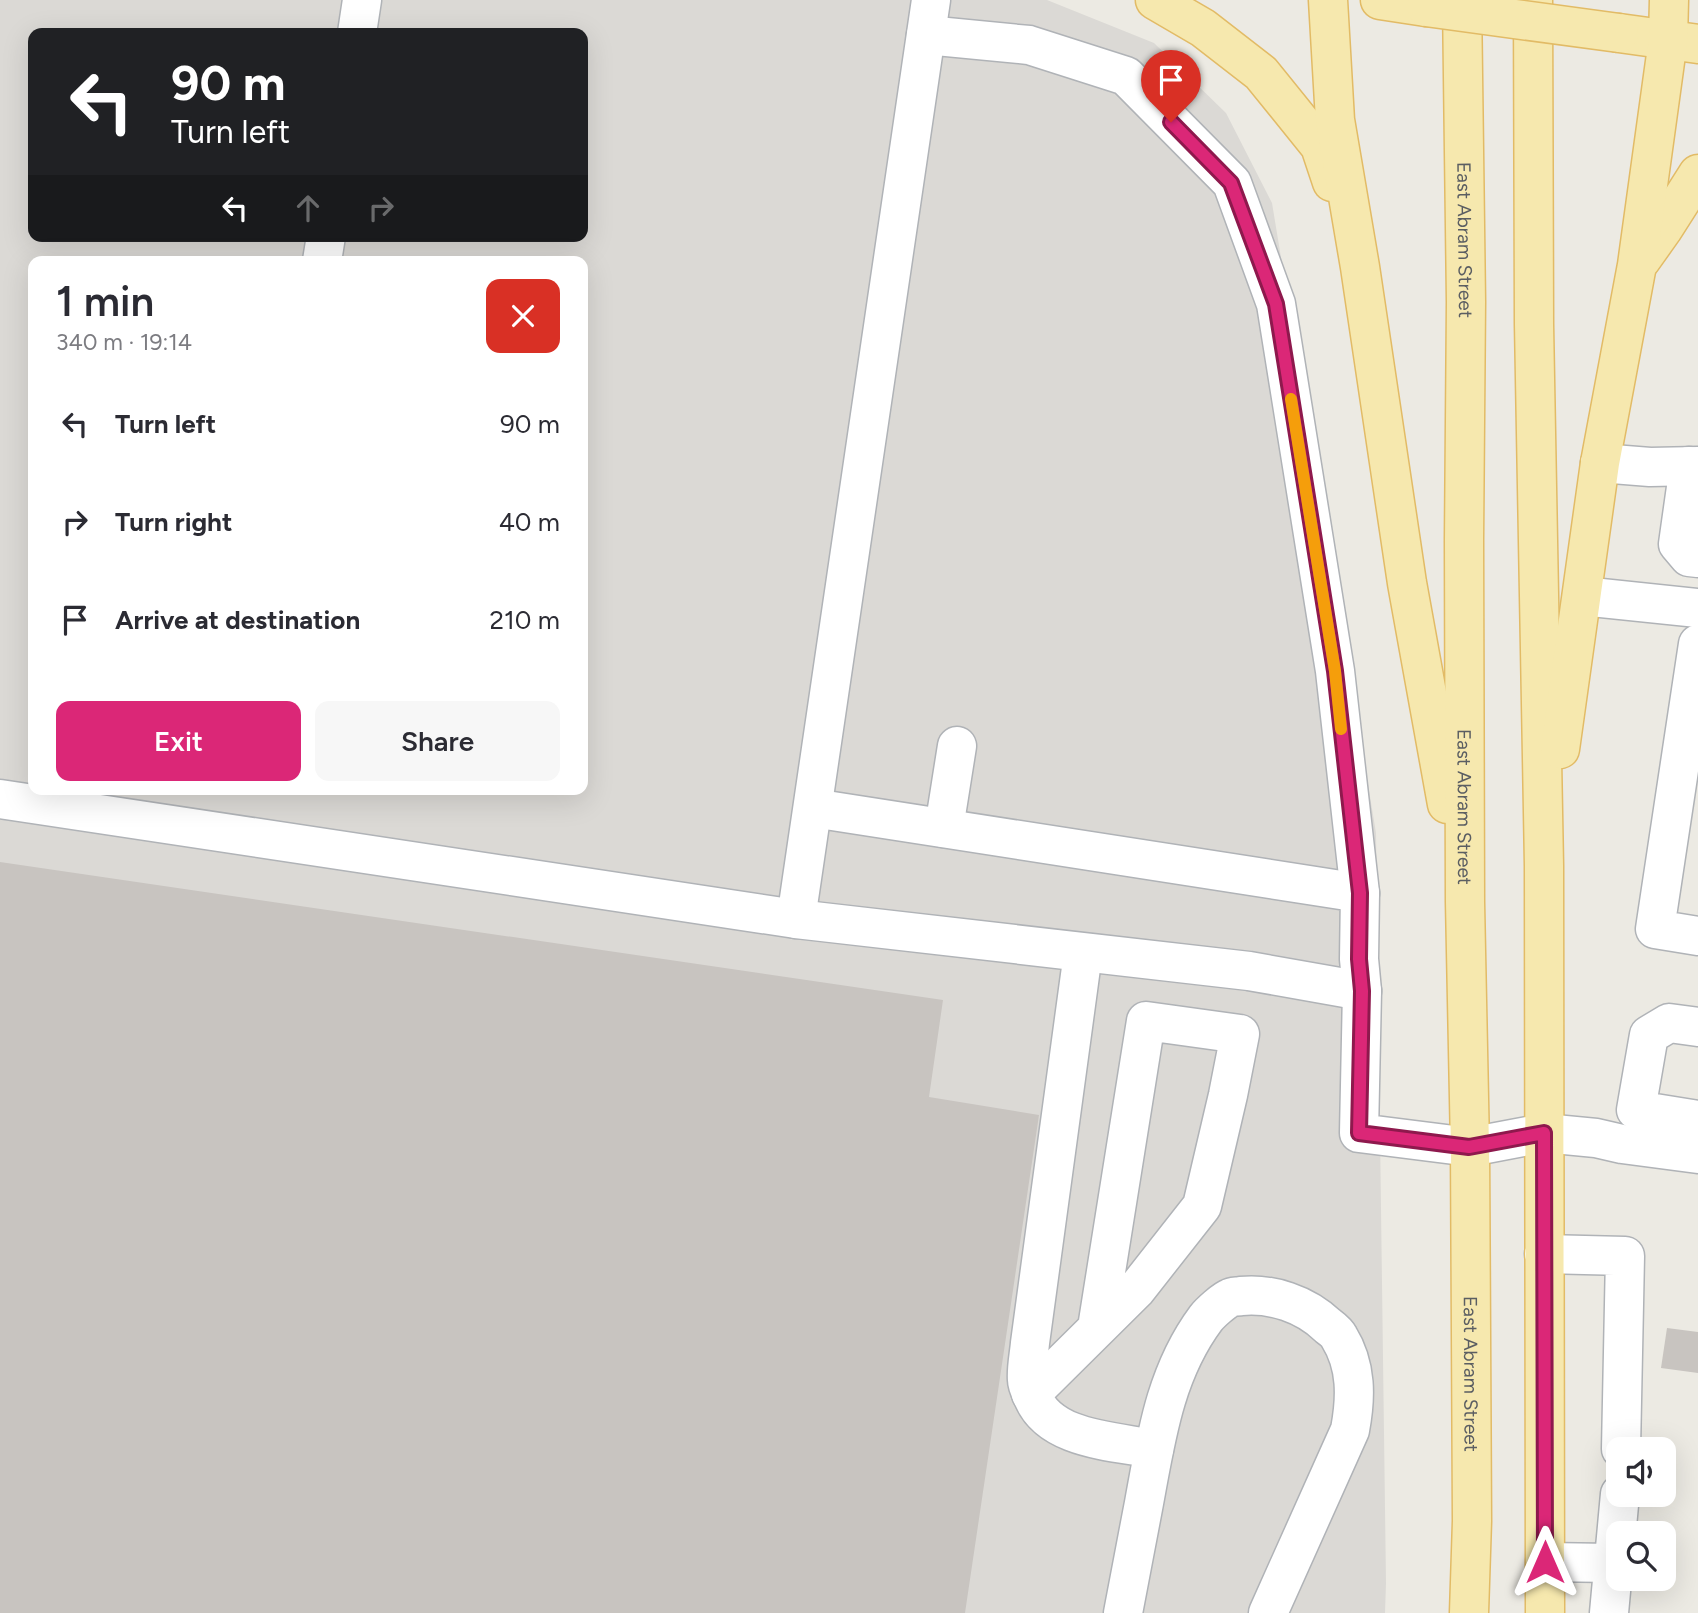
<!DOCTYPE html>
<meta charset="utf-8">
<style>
:root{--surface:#fff;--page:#f7f7f7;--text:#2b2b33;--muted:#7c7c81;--accent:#db2777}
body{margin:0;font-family:Figtree,sans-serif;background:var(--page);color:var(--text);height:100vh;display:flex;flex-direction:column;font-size:26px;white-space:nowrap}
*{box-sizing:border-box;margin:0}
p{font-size:23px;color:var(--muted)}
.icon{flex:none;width:38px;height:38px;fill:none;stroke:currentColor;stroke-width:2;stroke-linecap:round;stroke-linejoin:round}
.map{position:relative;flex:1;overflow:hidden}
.panel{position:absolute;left:28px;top:256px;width:560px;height:539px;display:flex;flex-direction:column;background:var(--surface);border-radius:14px;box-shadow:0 7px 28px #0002}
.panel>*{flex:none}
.top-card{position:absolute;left:28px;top:28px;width:560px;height:214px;border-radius:14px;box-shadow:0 7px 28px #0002;background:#202124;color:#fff;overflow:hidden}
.fabs{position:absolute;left:1606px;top:1437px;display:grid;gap:14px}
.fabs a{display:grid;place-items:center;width:70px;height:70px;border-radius:14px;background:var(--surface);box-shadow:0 7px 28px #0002;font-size:35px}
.pin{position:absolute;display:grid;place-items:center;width:60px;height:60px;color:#fff;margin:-72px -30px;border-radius:50% 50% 50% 0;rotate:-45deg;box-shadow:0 0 7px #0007}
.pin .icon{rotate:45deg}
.me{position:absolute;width:77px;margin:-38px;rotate:0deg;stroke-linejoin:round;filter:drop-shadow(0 0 5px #0008)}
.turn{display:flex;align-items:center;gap:24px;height:147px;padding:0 28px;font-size:32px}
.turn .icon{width:91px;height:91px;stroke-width:2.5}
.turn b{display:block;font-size:49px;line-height:60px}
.lanes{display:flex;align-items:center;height:66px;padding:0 28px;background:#0003;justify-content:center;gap:35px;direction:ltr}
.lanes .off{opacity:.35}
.round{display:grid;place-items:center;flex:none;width:74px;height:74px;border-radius:14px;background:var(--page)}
.overview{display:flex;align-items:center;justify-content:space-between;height:119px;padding:0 28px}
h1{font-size:42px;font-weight:600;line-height:52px}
.button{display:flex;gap:14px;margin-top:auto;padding:14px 28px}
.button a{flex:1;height:80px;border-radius:14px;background:var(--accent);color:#fff;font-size:28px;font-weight:600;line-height:80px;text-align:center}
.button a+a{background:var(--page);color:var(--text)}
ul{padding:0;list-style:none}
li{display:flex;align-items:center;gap:21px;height:98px;padding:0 28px}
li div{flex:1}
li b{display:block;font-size:26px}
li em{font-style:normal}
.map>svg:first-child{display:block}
.industrial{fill:#dbd9d5;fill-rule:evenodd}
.building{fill:#c8c4c0}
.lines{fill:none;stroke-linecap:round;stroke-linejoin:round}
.minor-casing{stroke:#b0b3b7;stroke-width:41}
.major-casing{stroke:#e2bb66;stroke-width:41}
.minor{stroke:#fff;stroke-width:38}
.major{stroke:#f6e8ae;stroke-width:38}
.major-bridge-casing{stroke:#e2bb66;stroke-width:41;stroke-linecap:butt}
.major-bridge{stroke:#f6e8ae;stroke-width:38}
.route-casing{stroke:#8e194d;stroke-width:18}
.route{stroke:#db2777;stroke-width:12}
.slow{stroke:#f59e0b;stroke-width:12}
.labels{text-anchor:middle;stroke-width:5;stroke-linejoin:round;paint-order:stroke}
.street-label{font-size:19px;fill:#5b5e62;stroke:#fff}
</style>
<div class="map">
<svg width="1698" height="1613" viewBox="0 0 1698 1613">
<rect width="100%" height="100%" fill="#eceae3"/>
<!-- industrial -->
<path class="industrial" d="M0 0H1047L1154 43 1226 113 1272 203 1376 833 1386 1583 1385 1613H0ZM33 33H583V236H33ZM33 261H583V789H33Z"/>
<!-- building -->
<g class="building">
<path d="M0 862 943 1000 929 1097 1039 1115 965 1613H0Z"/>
<path d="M1667 1328 1698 1332V1373L1661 1368Z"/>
</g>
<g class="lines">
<!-- minor casing -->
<g class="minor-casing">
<g id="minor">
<path d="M357 33 362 0"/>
<path d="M926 35 1029 45 1126 76 1232 183 1276 304 1335 671 1360 893"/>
<path d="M322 261 326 236"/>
<path d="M1600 463 1650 467 1698 466"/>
<path d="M1689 466 1678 544 1689 557 1698 558"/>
<path d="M1582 596 1698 608"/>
<path d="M1698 644 1655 929 1698 936"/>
<path d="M0 799 796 919 1249 971 1362 991"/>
<path d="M813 808 1360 893 1359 959 1362 991 1359 1133 1470 1147 1544 1133 1596 1138 1622 1144 1698 1154"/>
<path d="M944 828 957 746"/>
<path d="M796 919 931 0"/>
<path d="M1083 953 1030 1343C1029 1355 1026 1368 1027 1380 1027 1385 1030 1391 1032 1395 1048 1440 1114 1441 1154 1449"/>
<path d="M1698 1027 1669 1023 1649 1035 1636 1110 1698 1120"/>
<path d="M1544 1254 1625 1256 1621 1449"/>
<path d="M1031 1394 1136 1290 1202 1206 1228 1095 1240 1034 1146 1021 1097 1328"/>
<path d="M1545 1562 1613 1563"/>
<path d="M1123 1613C1130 1576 1137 1540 1144 1503 1156 1438 1165 1373 1206 1318 1210 1313 1224 1300 1230 1298 1233 1296 1237 1297 1241 1296 1272 1293 1305 1304 1328 1326 1332 1329 1337 1333 1339 1337 1357 1366 1356 1398 1350 1430L1268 1613"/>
<path d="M1609 1613 1620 1494"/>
</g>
</g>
<!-- major casing -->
<g class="major-casing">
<g id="major">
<path d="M1155 0 1203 28 1261 73 1320 146 1332 182"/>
<path d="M1328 0 1335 120 1360 267 1407 583 1447 804"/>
<path d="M1380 0 1426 7"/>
<path id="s1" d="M1462 0 1466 302 1464 540 1465 902 1470 1147 1472 1521 1469 1613"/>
<path d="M1533 0 1534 324 1544 866 1545 1613"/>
<path d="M1619 33 1698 44"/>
<path d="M1641 260 1663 229 1698 174"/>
<path d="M1560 749 1600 463 1637 265 1668 40 1669 0"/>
</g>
</g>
<!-- minor -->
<use href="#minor" class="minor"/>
<!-- major -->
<use href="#major" class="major"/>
<!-- major-bridge casing -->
<g class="major-bridge-casing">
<path id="major-bridge" d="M1426 7 1619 33"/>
</g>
<!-- major-bridge -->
<use href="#major-bridge" class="major-bridge"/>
</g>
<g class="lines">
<!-- route casing -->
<g class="route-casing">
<path id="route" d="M1171 122 1231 183 1276 304 1335 671 1360 893 1359 959 1362 991 1359 1133 1469 1147 1544 1133 1545 1562"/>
</g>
<!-- route -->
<use href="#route" class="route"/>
<!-- slow -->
<path class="slow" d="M1291 399 1335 671 1341 729"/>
</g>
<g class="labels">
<!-- street labels -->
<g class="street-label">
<text dy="7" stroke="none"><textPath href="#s1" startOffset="240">East Abram Street</textPath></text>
<text dy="7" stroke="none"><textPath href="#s1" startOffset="807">East Abram Street</textPath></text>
<text dy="7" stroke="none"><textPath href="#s1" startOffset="1374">East Abram Street</textPath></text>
</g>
</g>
</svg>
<div class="fabs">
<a><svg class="icon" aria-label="sound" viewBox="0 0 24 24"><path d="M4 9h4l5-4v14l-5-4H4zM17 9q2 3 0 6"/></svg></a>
<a><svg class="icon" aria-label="search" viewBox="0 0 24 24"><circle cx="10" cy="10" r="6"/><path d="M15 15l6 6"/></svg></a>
</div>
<div class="pin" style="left:1171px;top:122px;background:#d93025"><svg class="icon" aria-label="arrive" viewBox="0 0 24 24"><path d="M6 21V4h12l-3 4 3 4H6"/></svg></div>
<svg class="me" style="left:1545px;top:1562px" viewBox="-20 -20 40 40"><path d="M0-17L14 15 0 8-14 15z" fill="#db2777" stroke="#fff" stroke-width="4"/></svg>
<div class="top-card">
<div class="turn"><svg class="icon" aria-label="left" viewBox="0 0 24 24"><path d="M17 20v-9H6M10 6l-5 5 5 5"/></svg><div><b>90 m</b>Turn left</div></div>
<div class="lanes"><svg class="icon" aria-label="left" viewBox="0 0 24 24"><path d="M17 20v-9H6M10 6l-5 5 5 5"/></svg><svg class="icon off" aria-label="ahead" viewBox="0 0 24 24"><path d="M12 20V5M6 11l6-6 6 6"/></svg><svg class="icon off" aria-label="right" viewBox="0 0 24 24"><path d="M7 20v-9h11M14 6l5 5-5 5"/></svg></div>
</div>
<section class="panel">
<div class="overview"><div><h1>1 min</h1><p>340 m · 19:14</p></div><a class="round" style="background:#d93025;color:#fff"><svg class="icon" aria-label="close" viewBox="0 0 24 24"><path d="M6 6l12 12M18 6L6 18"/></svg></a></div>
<ul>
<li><svg class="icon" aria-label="left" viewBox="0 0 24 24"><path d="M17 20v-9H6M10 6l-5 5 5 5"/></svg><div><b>Turn left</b></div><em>90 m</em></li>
<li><svg class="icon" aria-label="right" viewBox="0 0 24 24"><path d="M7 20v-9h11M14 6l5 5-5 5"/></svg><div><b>Turn right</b></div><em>40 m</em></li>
<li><svg class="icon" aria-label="arrive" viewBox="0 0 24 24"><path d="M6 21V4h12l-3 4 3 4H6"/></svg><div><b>Arrive at destination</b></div><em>210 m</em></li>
</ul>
<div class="button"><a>Exit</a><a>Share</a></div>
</section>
</div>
